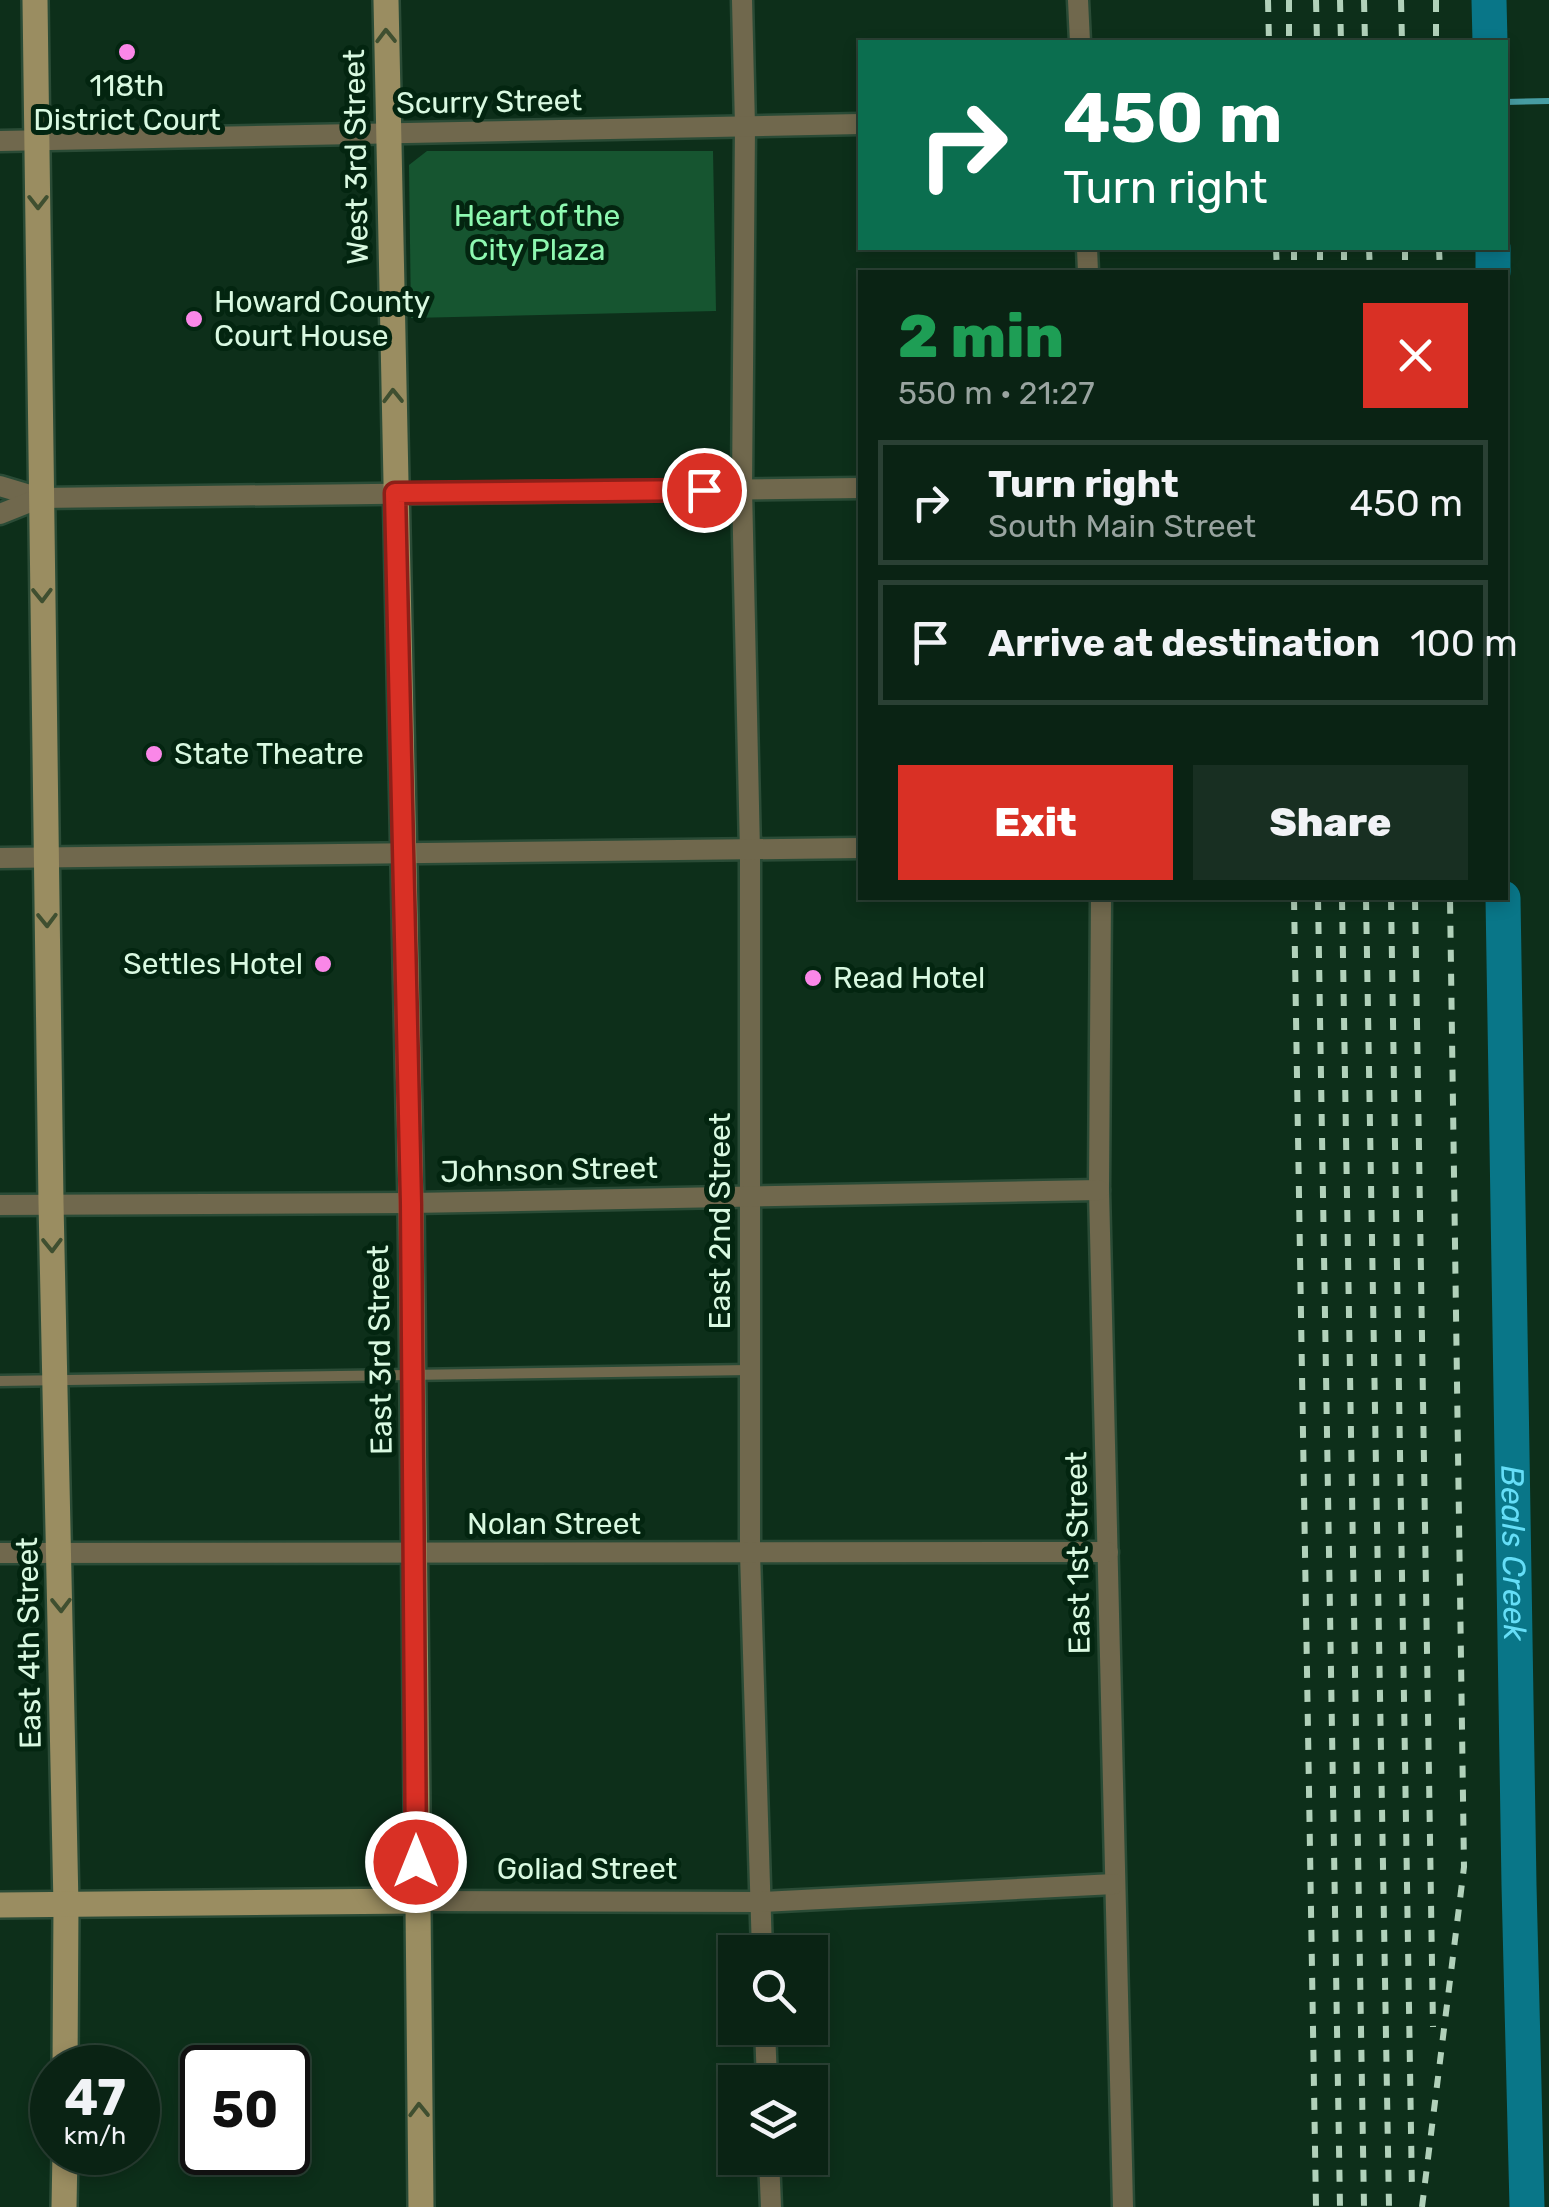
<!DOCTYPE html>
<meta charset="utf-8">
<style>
:root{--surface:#0a2314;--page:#182f22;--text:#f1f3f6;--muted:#99a4a0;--line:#2a4034;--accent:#d93025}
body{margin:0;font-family:Rubik,sans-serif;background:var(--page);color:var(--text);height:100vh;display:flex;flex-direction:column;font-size:38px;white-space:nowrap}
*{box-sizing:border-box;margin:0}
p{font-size:32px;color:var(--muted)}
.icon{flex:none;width:55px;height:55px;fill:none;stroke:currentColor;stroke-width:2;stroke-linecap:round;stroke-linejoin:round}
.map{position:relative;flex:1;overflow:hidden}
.details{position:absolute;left:858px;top:270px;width:650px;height:630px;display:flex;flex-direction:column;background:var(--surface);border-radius:0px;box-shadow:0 5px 15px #0003,0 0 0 2px var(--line)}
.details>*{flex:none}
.hud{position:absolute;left:858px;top:40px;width:650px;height:210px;border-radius:0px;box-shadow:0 5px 15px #0003,0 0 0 2px var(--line);background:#0b6e4f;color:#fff;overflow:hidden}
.tools{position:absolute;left:718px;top:1935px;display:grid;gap:20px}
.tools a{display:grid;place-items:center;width:110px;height:110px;border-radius:0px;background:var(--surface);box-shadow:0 5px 15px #0003,0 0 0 2px var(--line);font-size:50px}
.speed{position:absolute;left:30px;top:2045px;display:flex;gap:20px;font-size:50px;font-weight:700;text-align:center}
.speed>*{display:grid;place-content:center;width:130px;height:130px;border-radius:50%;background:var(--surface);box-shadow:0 5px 15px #0003,0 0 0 2px var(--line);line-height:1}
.speed small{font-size:25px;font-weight:400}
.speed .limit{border:5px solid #111;border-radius:15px;background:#fff;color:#111}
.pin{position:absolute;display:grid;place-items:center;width:85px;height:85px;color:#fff;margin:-42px;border:5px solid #fff;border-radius:50%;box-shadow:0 2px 10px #0007}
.me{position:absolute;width:110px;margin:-55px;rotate:0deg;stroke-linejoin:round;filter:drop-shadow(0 0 8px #0008)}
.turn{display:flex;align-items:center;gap:35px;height:210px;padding:0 40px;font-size:45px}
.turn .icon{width:130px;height:130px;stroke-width:2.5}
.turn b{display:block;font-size:70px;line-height:85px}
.round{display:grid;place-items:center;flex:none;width:105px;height:105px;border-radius:0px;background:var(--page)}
.head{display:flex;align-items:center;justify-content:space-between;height:170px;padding:0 40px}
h1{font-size:60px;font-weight:800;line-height:75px;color:#1e9e55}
.primary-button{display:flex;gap:20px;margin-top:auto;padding:20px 40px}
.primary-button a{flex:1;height:115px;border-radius:0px;background:var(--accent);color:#fff;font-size:40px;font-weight:800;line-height:115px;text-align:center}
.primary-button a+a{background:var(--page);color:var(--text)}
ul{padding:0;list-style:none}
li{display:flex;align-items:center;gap:30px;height:125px;margin:0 20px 15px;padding:0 20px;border:5px solid var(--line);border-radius:0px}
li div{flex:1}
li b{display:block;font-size:38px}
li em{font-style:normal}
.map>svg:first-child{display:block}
.green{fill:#165530}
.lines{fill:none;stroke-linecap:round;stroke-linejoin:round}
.stream{stroke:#479da3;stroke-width:6}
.river{stroke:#097688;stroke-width:35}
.lane-casing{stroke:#2a4b36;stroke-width:15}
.street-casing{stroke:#2a4b36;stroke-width:25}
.secondary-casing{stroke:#2a4b36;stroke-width:30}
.lane{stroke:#70684d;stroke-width:10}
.street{stroke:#70684d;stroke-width:20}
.secondary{stroke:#9a8d61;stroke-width:25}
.rail{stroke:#b1d1ba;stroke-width:6;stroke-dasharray:12 12;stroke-linecap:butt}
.oneway{stroke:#3f4f30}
.route-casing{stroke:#8d1f18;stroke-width:25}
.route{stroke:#d93025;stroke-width:18}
.poi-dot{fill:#fa87e8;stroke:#032510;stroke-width:4}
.labels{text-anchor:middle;stroke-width:10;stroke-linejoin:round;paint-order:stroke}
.poi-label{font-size:30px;fill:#d9f9e1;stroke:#032510;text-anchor:start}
.street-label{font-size:30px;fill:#d9f9e1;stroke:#032510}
.park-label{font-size:30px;fill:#8ef9b1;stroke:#032510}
.water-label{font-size:32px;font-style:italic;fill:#65def7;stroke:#032510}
</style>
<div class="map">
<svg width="1549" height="2207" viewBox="0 0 1549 2207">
<rect width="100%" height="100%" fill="#0d2f1a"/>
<!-- green -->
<path class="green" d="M427 151H713L716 311 411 318 409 165Z"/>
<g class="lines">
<!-- stream -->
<path class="stream" d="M1505 102 1549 101"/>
<!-- river -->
<g class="river">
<path d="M1489 0 1490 42"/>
<path d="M1493 248V272"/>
<path id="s1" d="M1503 898 1519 1885 1527 2207"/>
</g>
<!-- lane casing -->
<g class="lane-casing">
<path id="lane" d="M0 1381 750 1370"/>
</g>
<!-- street casing -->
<g class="street-casing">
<g id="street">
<path d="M742 0 745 126 742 489 750 851V1553L762 1952"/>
<path d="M1078 0 1080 42"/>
<path d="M0 141 860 124"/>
<path d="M1087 248 1088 272"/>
<path d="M0 486 40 498 860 488"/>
<path d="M0 514 40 498"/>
<path d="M0 858 860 848"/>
<path d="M1101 898 1099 1190 1123 2207"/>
<path d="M0 1205 411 1203 1099 1190"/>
<path d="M0 1553 1108 1552"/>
<path d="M416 1901 761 1902 1114 1884"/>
<path d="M765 2028 767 2082"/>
<path d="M769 2158 771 2207"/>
</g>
</g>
<!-- secondary casing -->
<g class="secondary-casing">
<g id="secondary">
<path d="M35 0 51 1203 66 1905 65 2068"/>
<path d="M386 0 411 1203 421 2207"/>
<path d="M0 1905 416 1901"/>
<path d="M64 2207 65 2152"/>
</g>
</g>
<!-- lane -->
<use href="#lane" class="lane"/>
<!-- street -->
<use href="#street" class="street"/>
<!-- secondary -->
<use href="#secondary" class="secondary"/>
<!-- rail -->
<g class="rail">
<path d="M1268 0 1269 42"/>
<path d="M1289 0V42"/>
<path d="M1316 0 1317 42"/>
<path d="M1340 0 1341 42"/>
<path d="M1364 0 1365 42"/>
<path d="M1401 0 1402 42"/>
<path d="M1436 0V42"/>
<path d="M1276 248 1277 272"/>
<path d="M1294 248V272"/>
<path d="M1320 248V272"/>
<path d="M1344 248V272"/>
<path d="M1369 248 1370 272"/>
<path d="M1405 248V272"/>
<path d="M1439 248 1440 272"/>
<path d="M1294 898 1316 2207"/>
<path d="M1318 898 1340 2207"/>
<path d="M1342 898 1364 2207"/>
<path d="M1366 898 1389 2207"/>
<path d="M1391 898 1412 2192"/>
<path d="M1415 898 1433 2027"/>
<path d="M1422 2207 1464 1867 1450 898"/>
</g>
</g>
<!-- one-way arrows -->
<defs><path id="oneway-chevron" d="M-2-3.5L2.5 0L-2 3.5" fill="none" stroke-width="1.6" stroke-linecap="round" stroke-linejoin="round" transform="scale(2.5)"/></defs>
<g class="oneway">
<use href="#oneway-chevron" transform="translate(386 36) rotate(-91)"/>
<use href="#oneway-chevron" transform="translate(38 202) rotate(90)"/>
<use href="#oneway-chevron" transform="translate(393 396) rotate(-91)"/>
<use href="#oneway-chevron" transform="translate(42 595) rotate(89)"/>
<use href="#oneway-chevron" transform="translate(47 920) rotate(89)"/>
<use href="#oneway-chevron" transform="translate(52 1245) rotate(89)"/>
<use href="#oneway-chevron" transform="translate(61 1605) rotate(89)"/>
<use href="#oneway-chevron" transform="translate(419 2110) rotate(-91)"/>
</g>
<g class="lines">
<!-- route casing -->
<g class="route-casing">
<path id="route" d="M416 1862 411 1203 395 493 704 490"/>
</g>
<!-- route -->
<use href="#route" class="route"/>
</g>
<!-- markers -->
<g class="poi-dot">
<circle cx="127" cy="52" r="10"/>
<circle cx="194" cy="319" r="10"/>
<circle cx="154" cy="754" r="10"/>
<circle cx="323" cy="964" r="10"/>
<circle cx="813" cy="978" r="10"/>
</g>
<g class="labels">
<!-- poi labels -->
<g class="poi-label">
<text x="127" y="96" text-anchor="middle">118th<tspan x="127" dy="34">District Court</tspan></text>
<text x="214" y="312">Howard County<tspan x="214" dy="34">Court House</tspan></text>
<text x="174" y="764">State Theatre</text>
<text x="303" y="974" text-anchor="end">Settles Hotel</text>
<text x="833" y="988">Read Hotel</text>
</g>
<!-- street labels -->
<g class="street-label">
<text transform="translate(489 102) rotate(-1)" y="10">Scurry Street</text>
<text transform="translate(356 157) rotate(-91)" y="10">West 3rd Street</text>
<text transform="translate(549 1170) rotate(-1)" y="10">Johnson Street</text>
<text transform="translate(720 1221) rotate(-90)" y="10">East 2nd Street</text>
<text transform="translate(380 1350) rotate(-91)" y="10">East 3rd Street</text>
<text x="554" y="1534">Nolan Street</text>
<text transform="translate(1078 1553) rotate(-91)" y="10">East 1st Street</text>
<text transform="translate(29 1643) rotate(-91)" y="10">East 4th Street</text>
<text x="587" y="1879">Goliad Street</text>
</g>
<!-- park labels -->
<g class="park-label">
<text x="537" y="226">Heart of the<tspan x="537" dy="34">City Plaza</tspan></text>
</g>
<!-- water labels -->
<g class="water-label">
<text dy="11" stroke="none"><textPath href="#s1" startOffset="655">Beals Creek</textPath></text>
</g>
</g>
</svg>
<div class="tools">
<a><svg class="icon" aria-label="search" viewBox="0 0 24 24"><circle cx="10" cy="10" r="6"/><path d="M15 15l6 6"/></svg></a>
<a><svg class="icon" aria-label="layers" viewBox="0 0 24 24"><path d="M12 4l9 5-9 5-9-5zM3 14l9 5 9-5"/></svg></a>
</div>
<div class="speed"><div>47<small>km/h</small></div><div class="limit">50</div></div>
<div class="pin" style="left:704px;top:490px;background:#d93025"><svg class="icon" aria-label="arrive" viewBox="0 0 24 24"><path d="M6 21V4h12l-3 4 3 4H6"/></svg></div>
<svg class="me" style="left:416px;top:1862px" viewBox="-20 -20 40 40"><circle r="17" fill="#d93025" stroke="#fff" stroke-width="3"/><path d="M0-11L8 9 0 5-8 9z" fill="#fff"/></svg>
<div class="hud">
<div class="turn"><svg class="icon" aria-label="right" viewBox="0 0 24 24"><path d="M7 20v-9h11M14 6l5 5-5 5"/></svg><div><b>450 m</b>Turn right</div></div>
</div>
<section class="details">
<div class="head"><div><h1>2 min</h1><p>550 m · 21:27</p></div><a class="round" style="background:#d93025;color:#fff"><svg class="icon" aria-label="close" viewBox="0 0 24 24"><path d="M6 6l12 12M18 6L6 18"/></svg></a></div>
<ul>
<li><svg class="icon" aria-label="right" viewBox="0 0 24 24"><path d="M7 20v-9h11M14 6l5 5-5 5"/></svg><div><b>Turn right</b><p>South Main Street</p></div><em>450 m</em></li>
<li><svg class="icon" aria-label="arrive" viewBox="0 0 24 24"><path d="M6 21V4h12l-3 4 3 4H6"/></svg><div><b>Arrive at destination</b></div><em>100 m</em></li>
</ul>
<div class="primary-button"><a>Exit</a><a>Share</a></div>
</section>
</div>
